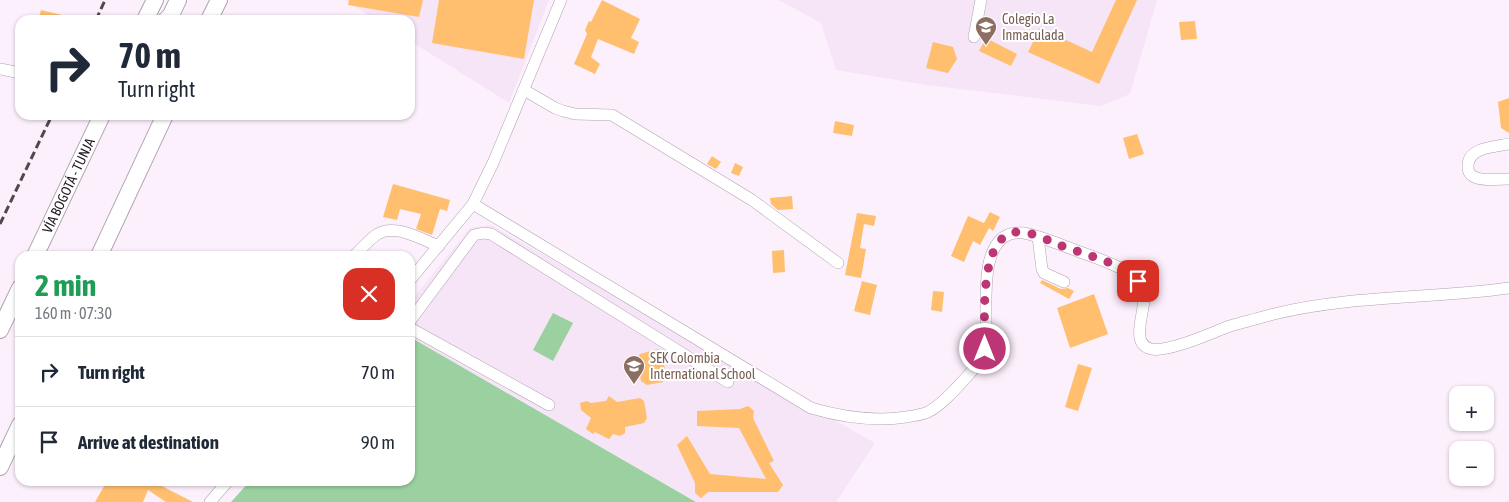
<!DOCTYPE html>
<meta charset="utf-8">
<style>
:root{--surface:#fff;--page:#f2f2f3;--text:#1f2937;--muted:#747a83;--line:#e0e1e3}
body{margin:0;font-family:"Asap Condensed",sans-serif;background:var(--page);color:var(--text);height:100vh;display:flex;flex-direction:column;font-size:19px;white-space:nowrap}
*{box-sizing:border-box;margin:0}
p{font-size:16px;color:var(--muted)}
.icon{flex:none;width:28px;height:28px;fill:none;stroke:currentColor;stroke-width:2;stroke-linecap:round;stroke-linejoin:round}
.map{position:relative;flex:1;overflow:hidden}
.side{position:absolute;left:15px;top:251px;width:400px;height:235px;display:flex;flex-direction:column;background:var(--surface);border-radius:15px;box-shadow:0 1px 4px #0004}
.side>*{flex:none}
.top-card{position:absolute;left:15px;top:15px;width:400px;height:105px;border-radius:15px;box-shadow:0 1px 4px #0004;background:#fff;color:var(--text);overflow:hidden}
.controls{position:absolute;left:1449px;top:386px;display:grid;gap:10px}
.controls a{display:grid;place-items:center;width:45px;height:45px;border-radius:10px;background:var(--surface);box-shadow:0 1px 4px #0004;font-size:25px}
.pin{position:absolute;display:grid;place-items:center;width:42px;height:42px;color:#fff;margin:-21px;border-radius:10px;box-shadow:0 2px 8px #0006}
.me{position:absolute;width:55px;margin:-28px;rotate:0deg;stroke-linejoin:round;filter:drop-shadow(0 0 4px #0008)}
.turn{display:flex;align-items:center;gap:18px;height:105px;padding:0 20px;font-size:22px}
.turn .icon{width:65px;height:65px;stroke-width:2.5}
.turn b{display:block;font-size:35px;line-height:42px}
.round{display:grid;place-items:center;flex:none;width:52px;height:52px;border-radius:15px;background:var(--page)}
.headline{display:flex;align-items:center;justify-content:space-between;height:85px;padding:0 20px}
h1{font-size:30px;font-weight:700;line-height:38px;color:#1e9e55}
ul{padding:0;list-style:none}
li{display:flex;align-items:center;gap:15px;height:70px;padding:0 20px;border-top:1px solid var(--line)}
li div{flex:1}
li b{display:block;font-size:19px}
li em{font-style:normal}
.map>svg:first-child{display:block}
.built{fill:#f6e4f7}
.green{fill:#9bd1a0}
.building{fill:#ffbf6f}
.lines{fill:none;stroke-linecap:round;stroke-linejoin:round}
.minor-casing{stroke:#afa3b0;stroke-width:12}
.highway-casing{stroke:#afa3b0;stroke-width:18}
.minor{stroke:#fff;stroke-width:11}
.highway{stroke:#fff;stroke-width:16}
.rail{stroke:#4f484f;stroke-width:3;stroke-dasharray:8 4;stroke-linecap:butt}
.route{stroke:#bc3676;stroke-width:9;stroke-dasharray:0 16.2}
.labels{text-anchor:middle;stroke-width:4;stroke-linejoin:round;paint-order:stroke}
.education-label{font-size:14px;fill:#785e54;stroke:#fff;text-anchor:start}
.street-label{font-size:14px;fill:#1f1a1f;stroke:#fff}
</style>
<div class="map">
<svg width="1509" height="502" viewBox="0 0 1509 502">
<rect width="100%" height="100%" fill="#fdf0fd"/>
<!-- built -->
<g class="built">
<path d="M345 0H549L509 103 410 41V20H376Z"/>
<path d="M779 0H1157L1130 94 1100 106 927 85 836 70 821 23Z"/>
<path d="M491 225 875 443 836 502H697L410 337V302L470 228Z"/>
</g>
<!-- green -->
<g class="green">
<path d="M553 313 573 323 553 361 533 350Z"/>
<path d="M410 337 696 502H231L250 481H410Z"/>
</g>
<!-- building -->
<g class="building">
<path d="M349 0H423L419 17 348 5Z"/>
<path d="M439 0H534L524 59 432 43Z"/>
<path d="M602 0 640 19 631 38 639 42 634 54 598 39 591 57 600 64 595 74 574 64 587 34 585 30 589 21 591 22Z"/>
<path d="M1116 0H1137L1099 84 1028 52 1040 28 1092 52Z"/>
<path d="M41 10 70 17V20H38Z"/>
<path d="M1195 21 1197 39 1181 40 1179 22Z"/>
<path d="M986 38 1017 54 1011 66 979 51Z"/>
<path d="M933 42 953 47 957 59 948 73 926 68Z"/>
<path d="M1509 98V133L1501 128 1498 102Z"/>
<path d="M835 121 854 125 852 136 833 133Z"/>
<path d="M1137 134 1144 154 1129 159 1123 138Z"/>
<path d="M712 156 721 162 716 169 707 164Z"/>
<path d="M735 163 743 167 739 176 731 173Z"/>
<path d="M393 184 450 200 447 211 440 209 432 235 416 229 421 214 400 209 397 220 383 217Z"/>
<path d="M792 196 793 209 778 210 771 204 770 198Z"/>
<path d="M990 212 1000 217 993 231 989 228 980 245 973 241 964 262 951 256 968 216 984 223Z"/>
<path d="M857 213 876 216 874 226 864 224 860 248 866 249 861 278 845 275Z"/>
<path d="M784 250 785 272 773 273 772 251Z"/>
<path d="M1042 280 1061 289 1068 288 1074 291 1069 299 1040 283Z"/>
<path d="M862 281 877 285 870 315 854 311Z"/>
<path d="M933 291 944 292 942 312 931 310Z"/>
<path d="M1094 294 1108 334 1070 348 1057 308Z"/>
<path d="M658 349 662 352 666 376 663 382 647 385 641 381 637 359 640 354Z"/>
<path d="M1078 364 1092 368 1078 411 1065 407Z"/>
<path d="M609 396 617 402 640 398 644 401 647 418 644 423 625 427V433L620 436 613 434 609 439 595 432 593 434 586 429 591 418 581 410 580 403 587 401 591 403 606 401Z"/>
<path d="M748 406 754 411 753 418 774 461 769 463 783 485 778 492H708L701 498 695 493V483L677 445 687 436 710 474 766 479 739 428 697 426V411L740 409Z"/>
<path d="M107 481H152L193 502H166L148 490 143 502H95Z"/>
</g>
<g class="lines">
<!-- minor casing -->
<g class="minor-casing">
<g id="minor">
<path d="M974 37 981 0"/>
<path d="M0 69 20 73"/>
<path d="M524 90 555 108 563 111 575 114 612 115 752 200 838 263"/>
<path d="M1509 144C1495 147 1467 147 1468 167 1468 173 1471 176 1477 178 1486 181 1499 179 1509 179"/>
<path d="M473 204 811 408C842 417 874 422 906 417 913 416 921 415 928 412 941 405 952 393 962 382 970 373 983 361 985 349 990 321 975 246 1010 234 1015 233 1019 232 1024 233 1043 237 1061 245 1080 252 1094 257 1109 262 1122 269 1129 273 1138 280 1142 287 1151 303 1126 343 1151 349 1168 353 1213 332 1230 326 1244 322 1259 318 1274 314 1351 295 1431 299 1509 288"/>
<path d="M1038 237 1042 269 1044 273 1064 282"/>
<path d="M354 256C361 249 368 241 376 235 394 222 422 240 439 246"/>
<path d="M410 280 473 204 493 163 561 0"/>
<path d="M410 321 474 235 483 233 491 234 728 382"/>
<path d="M410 328 549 405"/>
<path d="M210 502 228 481"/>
</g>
</g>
<!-- highway casing -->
<g class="highway-casing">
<g id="highway">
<path d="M145 20 155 0"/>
<path d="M166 20 171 15 178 0"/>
<path d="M209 20 219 0"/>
<path id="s1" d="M35 256 102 115"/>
<path d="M99 256 165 115"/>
<path d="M0 330 20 288"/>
<path d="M0 467 20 425"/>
</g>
</g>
<!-- minor -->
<use href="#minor" class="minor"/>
<!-- highway -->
<use href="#highway" class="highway"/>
<!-- rail -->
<g class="rail">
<path d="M96 20 105 0"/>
<path d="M0 224 52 115"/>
</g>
</g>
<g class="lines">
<!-- route -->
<path class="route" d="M985 349C985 322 977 229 1021 232 1035 233 1049 241 1062 246 1081 253 1104 259 1123 269 1128 272 1133 277 1138 281"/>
</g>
<!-- icons -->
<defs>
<g id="school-pin" transform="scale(1.125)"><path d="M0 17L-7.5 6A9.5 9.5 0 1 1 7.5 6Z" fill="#8d6e63" stroke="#fff"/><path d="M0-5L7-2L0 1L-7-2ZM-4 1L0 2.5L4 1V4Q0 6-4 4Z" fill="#fff"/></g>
</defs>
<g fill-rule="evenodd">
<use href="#school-pin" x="986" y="27"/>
<use href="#school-pin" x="634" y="366"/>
</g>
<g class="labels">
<!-- education labels -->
<g class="education-label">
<text x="1002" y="24">Colegio La<tspan x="1002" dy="16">Inmaculada</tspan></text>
<text x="650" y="363">SEK Colombia<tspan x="650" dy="16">International School</tspan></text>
</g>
<!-- street labels -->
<g class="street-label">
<text dy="5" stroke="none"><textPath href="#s1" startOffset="78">VÍA BOGOTÁ - TUNJA</textPath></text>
</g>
</g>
</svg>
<div class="controls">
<a>+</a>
<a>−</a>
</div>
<div class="pin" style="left:1138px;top:281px;background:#d93025"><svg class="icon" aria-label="arrive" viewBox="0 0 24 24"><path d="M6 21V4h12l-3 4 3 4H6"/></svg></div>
<svg class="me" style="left:985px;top:349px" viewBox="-20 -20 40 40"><circle r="17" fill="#bc3676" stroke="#fff" stroke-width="3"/><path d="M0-11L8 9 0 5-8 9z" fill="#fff"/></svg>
<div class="top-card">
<div class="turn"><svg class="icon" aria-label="right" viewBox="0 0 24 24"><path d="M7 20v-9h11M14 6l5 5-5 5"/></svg><div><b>70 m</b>Turn right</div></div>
</div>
<section class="side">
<div class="headline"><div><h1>2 min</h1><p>160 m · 07:30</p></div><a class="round" style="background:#d93025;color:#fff"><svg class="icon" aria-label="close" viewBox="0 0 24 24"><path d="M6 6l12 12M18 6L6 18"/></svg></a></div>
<ul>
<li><svg class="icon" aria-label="right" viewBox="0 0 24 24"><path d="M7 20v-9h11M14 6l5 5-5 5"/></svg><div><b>Turn right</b></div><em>70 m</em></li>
<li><svg class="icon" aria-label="arrive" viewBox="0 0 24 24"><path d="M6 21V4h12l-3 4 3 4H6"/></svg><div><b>Arrive at destination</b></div><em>90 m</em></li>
</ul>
</section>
</div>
